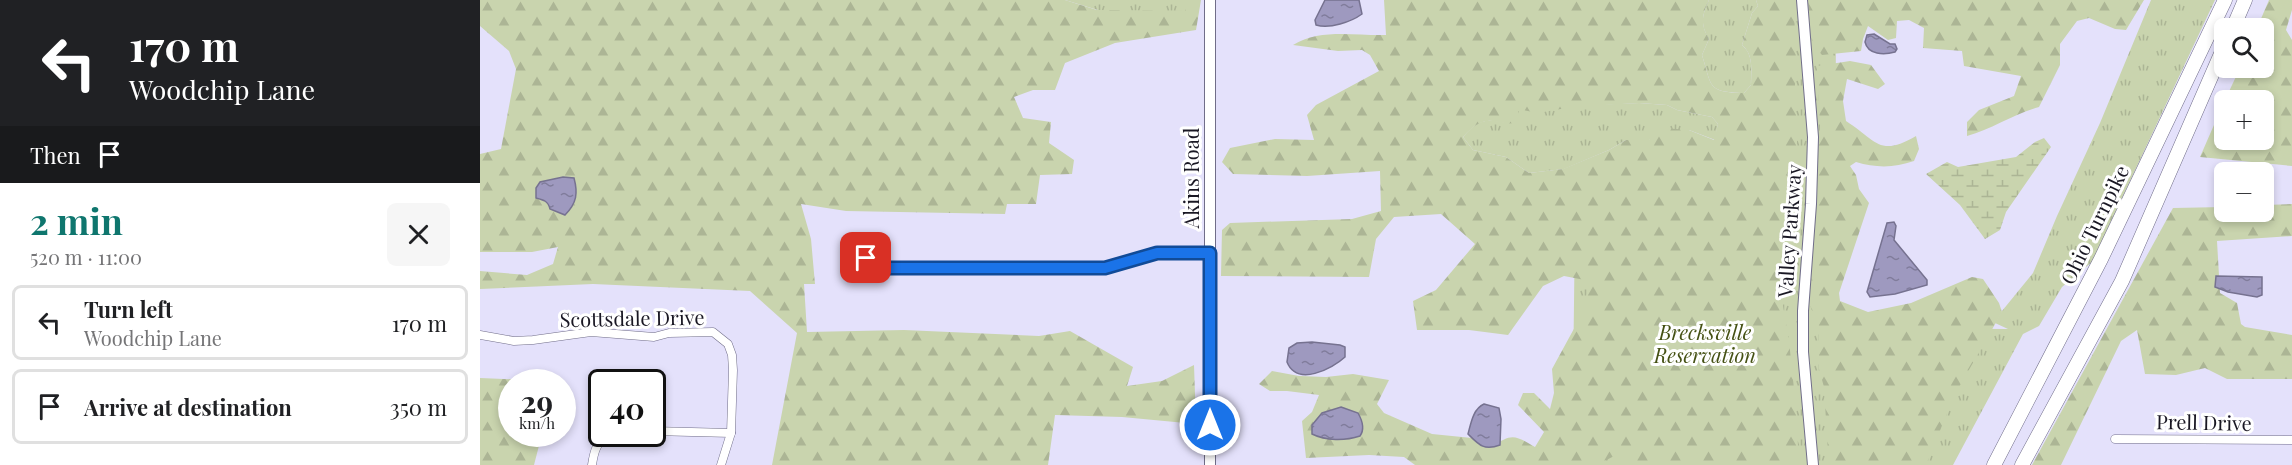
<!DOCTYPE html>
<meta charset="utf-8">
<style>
:root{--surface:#fff;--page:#f6f6f6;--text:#202124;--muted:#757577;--line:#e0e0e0;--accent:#0f766e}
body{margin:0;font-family:"Playfair Display",serif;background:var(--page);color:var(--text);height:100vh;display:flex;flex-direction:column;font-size:22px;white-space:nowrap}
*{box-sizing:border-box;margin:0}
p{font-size:20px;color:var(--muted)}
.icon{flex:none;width:33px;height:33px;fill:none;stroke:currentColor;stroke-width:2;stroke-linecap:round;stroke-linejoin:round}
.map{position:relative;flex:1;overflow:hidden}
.panel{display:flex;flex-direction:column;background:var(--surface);width:480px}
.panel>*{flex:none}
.banner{background:#202124;color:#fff;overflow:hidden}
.controls{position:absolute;left:1734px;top:18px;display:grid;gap:12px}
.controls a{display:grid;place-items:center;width:60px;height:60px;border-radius:9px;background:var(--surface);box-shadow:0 3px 9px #0003;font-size:30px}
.speed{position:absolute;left:18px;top:369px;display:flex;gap:12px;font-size:30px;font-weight:700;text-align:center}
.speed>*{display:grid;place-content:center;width:78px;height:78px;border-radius:50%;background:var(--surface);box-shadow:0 3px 9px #0003;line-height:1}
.speed small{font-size:15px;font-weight:400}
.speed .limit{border:3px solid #111;border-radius:9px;background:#fff;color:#111}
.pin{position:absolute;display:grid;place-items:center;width:51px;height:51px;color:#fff;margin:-26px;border-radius:12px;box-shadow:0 3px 9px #0006}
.me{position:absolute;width:66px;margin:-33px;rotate:0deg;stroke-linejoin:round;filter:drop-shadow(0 0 4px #0008)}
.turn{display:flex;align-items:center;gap:21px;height:126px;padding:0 30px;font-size:27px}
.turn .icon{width:78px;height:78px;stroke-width:2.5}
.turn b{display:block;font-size:42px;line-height:51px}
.then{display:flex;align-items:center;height:57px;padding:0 30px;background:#0003;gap:12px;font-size:22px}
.round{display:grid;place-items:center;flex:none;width:63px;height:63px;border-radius:9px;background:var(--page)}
.head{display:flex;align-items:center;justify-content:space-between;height:102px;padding:0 30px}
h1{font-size:36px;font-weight:700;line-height:45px;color:var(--accent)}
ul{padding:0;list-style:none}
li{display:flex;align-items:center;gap:18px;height:75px;margin:0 12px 9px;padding:0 18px;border:3px solid var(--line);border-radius:9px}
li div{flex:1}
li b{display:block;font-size:22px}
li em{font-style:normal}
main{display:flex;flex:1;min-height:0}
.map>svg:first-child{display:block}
.grass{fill:url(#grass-tufts)}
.forest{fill:url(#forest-firs);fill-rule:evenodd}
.wetland{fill:url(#wetland-marsh)}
.water{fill:url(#water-ripples);stroke:#767290;stroke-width:1.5}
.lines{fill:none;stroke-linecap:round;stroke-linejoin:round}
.street-casing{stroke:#706d89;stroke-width:9}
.secondary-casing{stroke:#706d89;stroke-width:12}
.highway-casing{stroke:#706d89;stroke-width:15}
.street{stroke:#fff;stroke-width:8}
.secondary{stroke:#fff;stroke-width:10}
.highway{stroke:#fff;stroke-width:14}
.route-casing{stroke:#114b97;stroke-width:15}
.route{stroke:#1a73e8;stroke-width:10}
.labels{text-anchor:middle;stroke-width:6;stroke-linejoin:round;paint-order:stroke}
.street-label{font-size:20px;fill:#191723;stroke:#fff}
.park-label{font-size:20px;font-style:italic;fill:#455114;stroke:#fff}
</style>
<main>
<section class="panel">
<div class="banner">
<div class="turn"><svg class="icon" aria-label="left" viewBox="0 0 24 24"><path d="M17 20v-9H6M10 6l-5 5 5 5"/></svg><div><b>170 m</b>Woodchip Lane</div></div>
<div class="then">Then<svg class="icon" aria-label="arrive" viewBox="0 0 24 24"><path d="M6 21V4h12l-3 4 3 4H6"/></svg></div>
</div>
<div class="head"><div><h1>2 min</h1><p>520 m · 11:00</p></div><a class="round"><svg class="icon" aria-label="close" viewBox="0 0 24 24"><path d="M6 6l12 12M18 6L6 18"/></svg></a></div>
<ul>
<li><svg class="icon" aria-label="left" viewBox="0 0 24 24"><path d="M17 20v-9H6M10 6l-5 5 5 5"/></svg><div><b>Turn left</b><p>Woodchip Lane</p></div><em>170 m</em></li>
<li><svg class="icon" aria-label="arrive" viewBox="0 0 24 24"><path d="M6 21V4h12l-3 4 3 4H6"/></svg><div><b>Arrive at destination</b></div><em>350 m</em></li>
</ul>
</section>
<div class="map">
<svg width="1812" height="465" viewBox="0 0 1812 465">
<defs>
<pattern id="grass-tufts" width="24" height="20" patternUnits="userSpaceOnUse" patternTransform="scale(1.5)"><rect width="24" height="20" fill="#c9d4ae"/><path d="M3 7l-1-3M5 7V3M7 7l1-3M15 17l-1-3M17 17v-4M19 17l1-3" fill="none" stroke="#acb595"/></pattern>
<pattern id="forest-firs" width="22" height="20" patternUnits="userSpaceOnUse" patternTransform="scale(1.5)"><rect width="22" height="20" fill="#c9d4ae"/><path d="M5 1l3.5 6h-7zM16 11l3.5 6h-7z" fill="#acb595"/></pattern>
<pattern id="wetland-marsh" width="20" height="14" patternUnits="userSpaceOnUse" patternTransform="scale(1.5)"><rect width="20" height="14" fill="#c9d4ae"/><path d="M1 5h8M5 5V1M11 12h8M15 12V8" fill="none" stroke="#acb595"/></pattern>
<pattern id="water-ripples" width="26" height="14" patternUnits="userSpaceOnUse" patternTransform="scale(1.5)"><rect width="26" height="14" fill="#9e99bf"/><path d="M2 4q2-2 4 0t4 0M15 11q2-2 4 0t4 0" fill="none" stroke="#807c9b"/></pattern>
</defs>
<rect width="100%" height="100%" fill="#e4e1fb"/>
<!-- grass -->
<g class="grass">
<path d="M585 0H706V11H621Z"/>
<path d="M1229 0H1276L1278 6 1272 13 1262 45C1274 55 1271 70 1271 85L1264 93C1227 92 1232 87 1222 55L1229 39C1220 24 1222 15 1229 0Z"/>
<path d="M1296 0H1356L1355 328 1528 329 1515 323 1522 311 1553 273 1577 216 1620 123 1671 0H1735L1612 262 1582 287 1559 326 1543 334 1473 465H1092L1095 222 1295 223Z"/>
<path d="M1159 103 1187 105 1197 110 1232 117 1238 124 1235 140 1209 130 1169 140H1146L1129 150 1084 169 1049 173 1026 157 993 150 983 137C998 120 1005 118 1027 123L1038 115 1037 108Z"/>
</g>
<!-- forest -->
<g class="forest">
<path d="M0 0H585L617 10 705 11 706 0H721L716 30 635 43 585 63 575 90H553L534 97 543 118 571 122 569 143 594 160 592 174 560 175 556 204H527L525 214 366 211 321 204 331 239 335 284H324L327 332 424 330 559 336 590 331 653 367 647 386 682 381 714 365 716 424 642 417 575 415 568 465H292L317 333 270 291 113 284 0 289V271L47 275 73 264 78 247 52 252H0V154L21 149 36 69 29 51 0 26Z"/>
<path d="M904 0H1229C1222 15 1220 24 1229 39L1222 55C1232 87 1227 92 1264 93L1271 85C1271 70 1274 55 1262 45L1272 13 1278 6 1276 0H1313L1316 47 1315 85 1318 170 1315 248 1305 279 1303 306 1309 341 1317 418 1318 448 1311 461 1312 465H1145L1136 455 1117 465H935L924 457 889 455 826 458 822 421 832 412 839 395 807 391H790L779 384 792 371 819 376 846 377 873 374 909 380 897 404 904 413 952 434 992 438 1011 447C1032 434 1033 434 1055 447L1064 432 1038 405 1043 393H1054L1070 409 1074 393 1072 369 1102 314 1110 281 1084 276 1063 286 1028 335 989 330H937L933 301 956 290 995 244 961 214 914 217 896 239 889 277 741 276 742 230 750 223 872 219 901 211 900 171 827 176 753 174 742 162 750 148 795 139 834 140 827 115 836 105 899 71 890 55 882 50 858 51 813 45C840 28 876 36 906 35ZM1159 103 1187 105 1197 110 1232 117 1238 124 1234 140 1209 130 1183 128 1169 140H1146L1129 150 1083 169 1049 173 1026 157 993 150 983 137C1012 104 1020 134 1043 119L1038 115V109L1058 113 1092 107Z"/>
<path d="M1328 0H1664L1646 30 1635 29 1609 18 1597 21 1580 44V65L1559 107C1534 114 1512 129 1487 136V122L1499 110 1534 96 1541 76 1484 66 1482 51 1443 48 1444 28 1429 20 1417 21 1416 38 1408 40 1388 26 1383 39 1381 51 1342 55 1332 43Z"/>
<path d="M1789 0H1812V10L1806 30 1812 40V166L1720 157 1744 102V140H1784V100H1745L1760 68H1784V28H1777Z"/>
<path d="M1370 61 1391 65 1405 84 1398 89 1367 79 1363 101 1366 121C1396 140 1399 158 1436 136L1439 149 1434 161C1414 168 1396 168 1376 162L1370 166 1376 175 1379 189 1389 203 1359 293 1360 301 1388 312 1431 303 1492 277 1503 279 1519 303 1522 312 1474 396 1446 465H1354L1348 453 1344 387 1339 369V331L1330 305 1340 126 1337 66Z"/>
<path d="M1812 204V236L1737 241 1740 293 1757 303 1761 324 1765 327 1812 335V379H1747L1725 368 1696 375 1665 374 1657 330 1641 341 1581 465H1552L1693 208 1744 207V212H1784V205Z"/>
<path d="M0 378 75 381 32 382V434H62L54 465H0Z"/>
</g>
<!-- wetland -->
<path class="wetland" d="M1564 138 1571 147 1526 212 1520 230 1505 239 1480 205 1446 174 1467 162 1478 167 1536 157 1555 142Z"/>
<!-- water -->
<g class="water">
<path d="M845 0H879L882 14C871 22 850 29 836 25L835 20Z"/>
<path d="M1394 34 1410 44H1415L1417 49 1415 52C1404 55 1388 55 1385 42L1387 35Z"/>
<path d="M83 177 94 178C98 193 97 203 85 215L70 209C68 201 64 200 56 198V188L60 182Z"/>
<path d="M1414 222 1416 226 1414 240 1447 280V285L1415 294 1390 297 1387 292 1407 223Z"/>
<path d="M1736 276 1782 277V295L1777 297 1748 292 1735 287Z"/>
<path d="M832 342 860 345 865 347V357C852 369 817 387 807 362L809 348 817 343Z"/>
<path d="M1004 404 1019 408 1021 419 1020 445C1004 451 999 445 988 434 991 423 993 409 1004 404Z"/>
<path d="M861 407 878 413C882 420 885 429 880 436 865 441 846 441 832 434V425L842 413Z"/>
</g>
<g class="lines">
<!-- street casing -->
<g class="street-casing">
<g id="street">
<circle cx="387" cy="268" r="9"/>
<path d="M397 268H625L677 253H730"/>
<path d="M0 335 34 341 53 340 111 332 174 337 189 333 233 332 248 344 252 355 253 370 251 433 241 465"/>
<path d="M172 431 251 433"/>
<path d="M1635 439 1812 440"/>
<path d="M112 465C114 451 117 441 129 434"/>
</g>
</g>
<!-- secondary casing -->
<g class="secondary-casing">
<g id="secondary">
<path d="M1322 0 1333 137 1331 204 1323 311V352L1333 465"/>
<path d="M730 465V0"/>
</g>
</g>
<!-- highway casing -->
<g class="highway-casing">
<g id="highway">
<path d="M1753 28 1765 0"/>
<path d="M1514 465 1621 259 1745 0"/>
<path d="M1542 465 1642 281 1744 47"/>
</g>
</g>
<!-- street -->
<use href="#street" class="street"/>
<!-- secondary -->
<use href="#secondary" class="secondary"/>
<!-- highway -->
<use href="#highway" class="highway"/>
</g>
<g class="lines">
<!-- route casing -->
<g class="route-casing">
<path id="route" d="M386 258 395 262 397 268H625L677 253H730V425"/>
</g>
<!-- route -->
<use href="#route" class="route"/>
</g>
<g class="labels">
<!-- street labels -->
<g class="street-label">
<text transform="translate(712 178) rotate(-90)" y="7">Akins Road</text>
<text transform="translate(1615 225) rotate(-64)" y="7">Ohio Turnpike</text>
<text transform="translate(1310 231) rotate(-86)" y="7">Valley Parkway</text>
<text transform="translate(152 319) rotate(-1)" y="7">Scottsdale Drive</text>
<text transform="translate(1724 423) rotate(1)" y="7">Prell Drive</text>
</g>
<!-- park labels -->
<g class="park-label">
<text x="1225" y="340">Brecksville<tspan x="1225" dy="23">Reservation</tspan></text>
</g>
</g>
</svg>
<div class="controls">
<a><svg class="icon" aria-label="search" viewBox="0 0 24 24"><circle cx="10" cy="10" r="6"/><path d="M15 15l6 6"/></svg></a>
<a>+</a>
<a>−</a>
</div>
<div class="speed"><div>29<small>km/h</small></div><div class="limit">40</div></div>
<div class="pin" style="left:386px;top:258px;background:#d93025"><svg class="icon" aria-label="arrive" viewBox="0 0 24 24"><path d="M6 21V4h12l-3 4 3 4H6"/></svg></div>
<svg class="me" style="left:730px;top:425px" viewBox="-20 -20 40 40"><circle r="17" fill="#1a73e8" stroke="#fff" stroke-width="3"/><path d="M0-11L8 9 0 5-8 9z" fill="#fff"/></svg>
</div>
</main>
